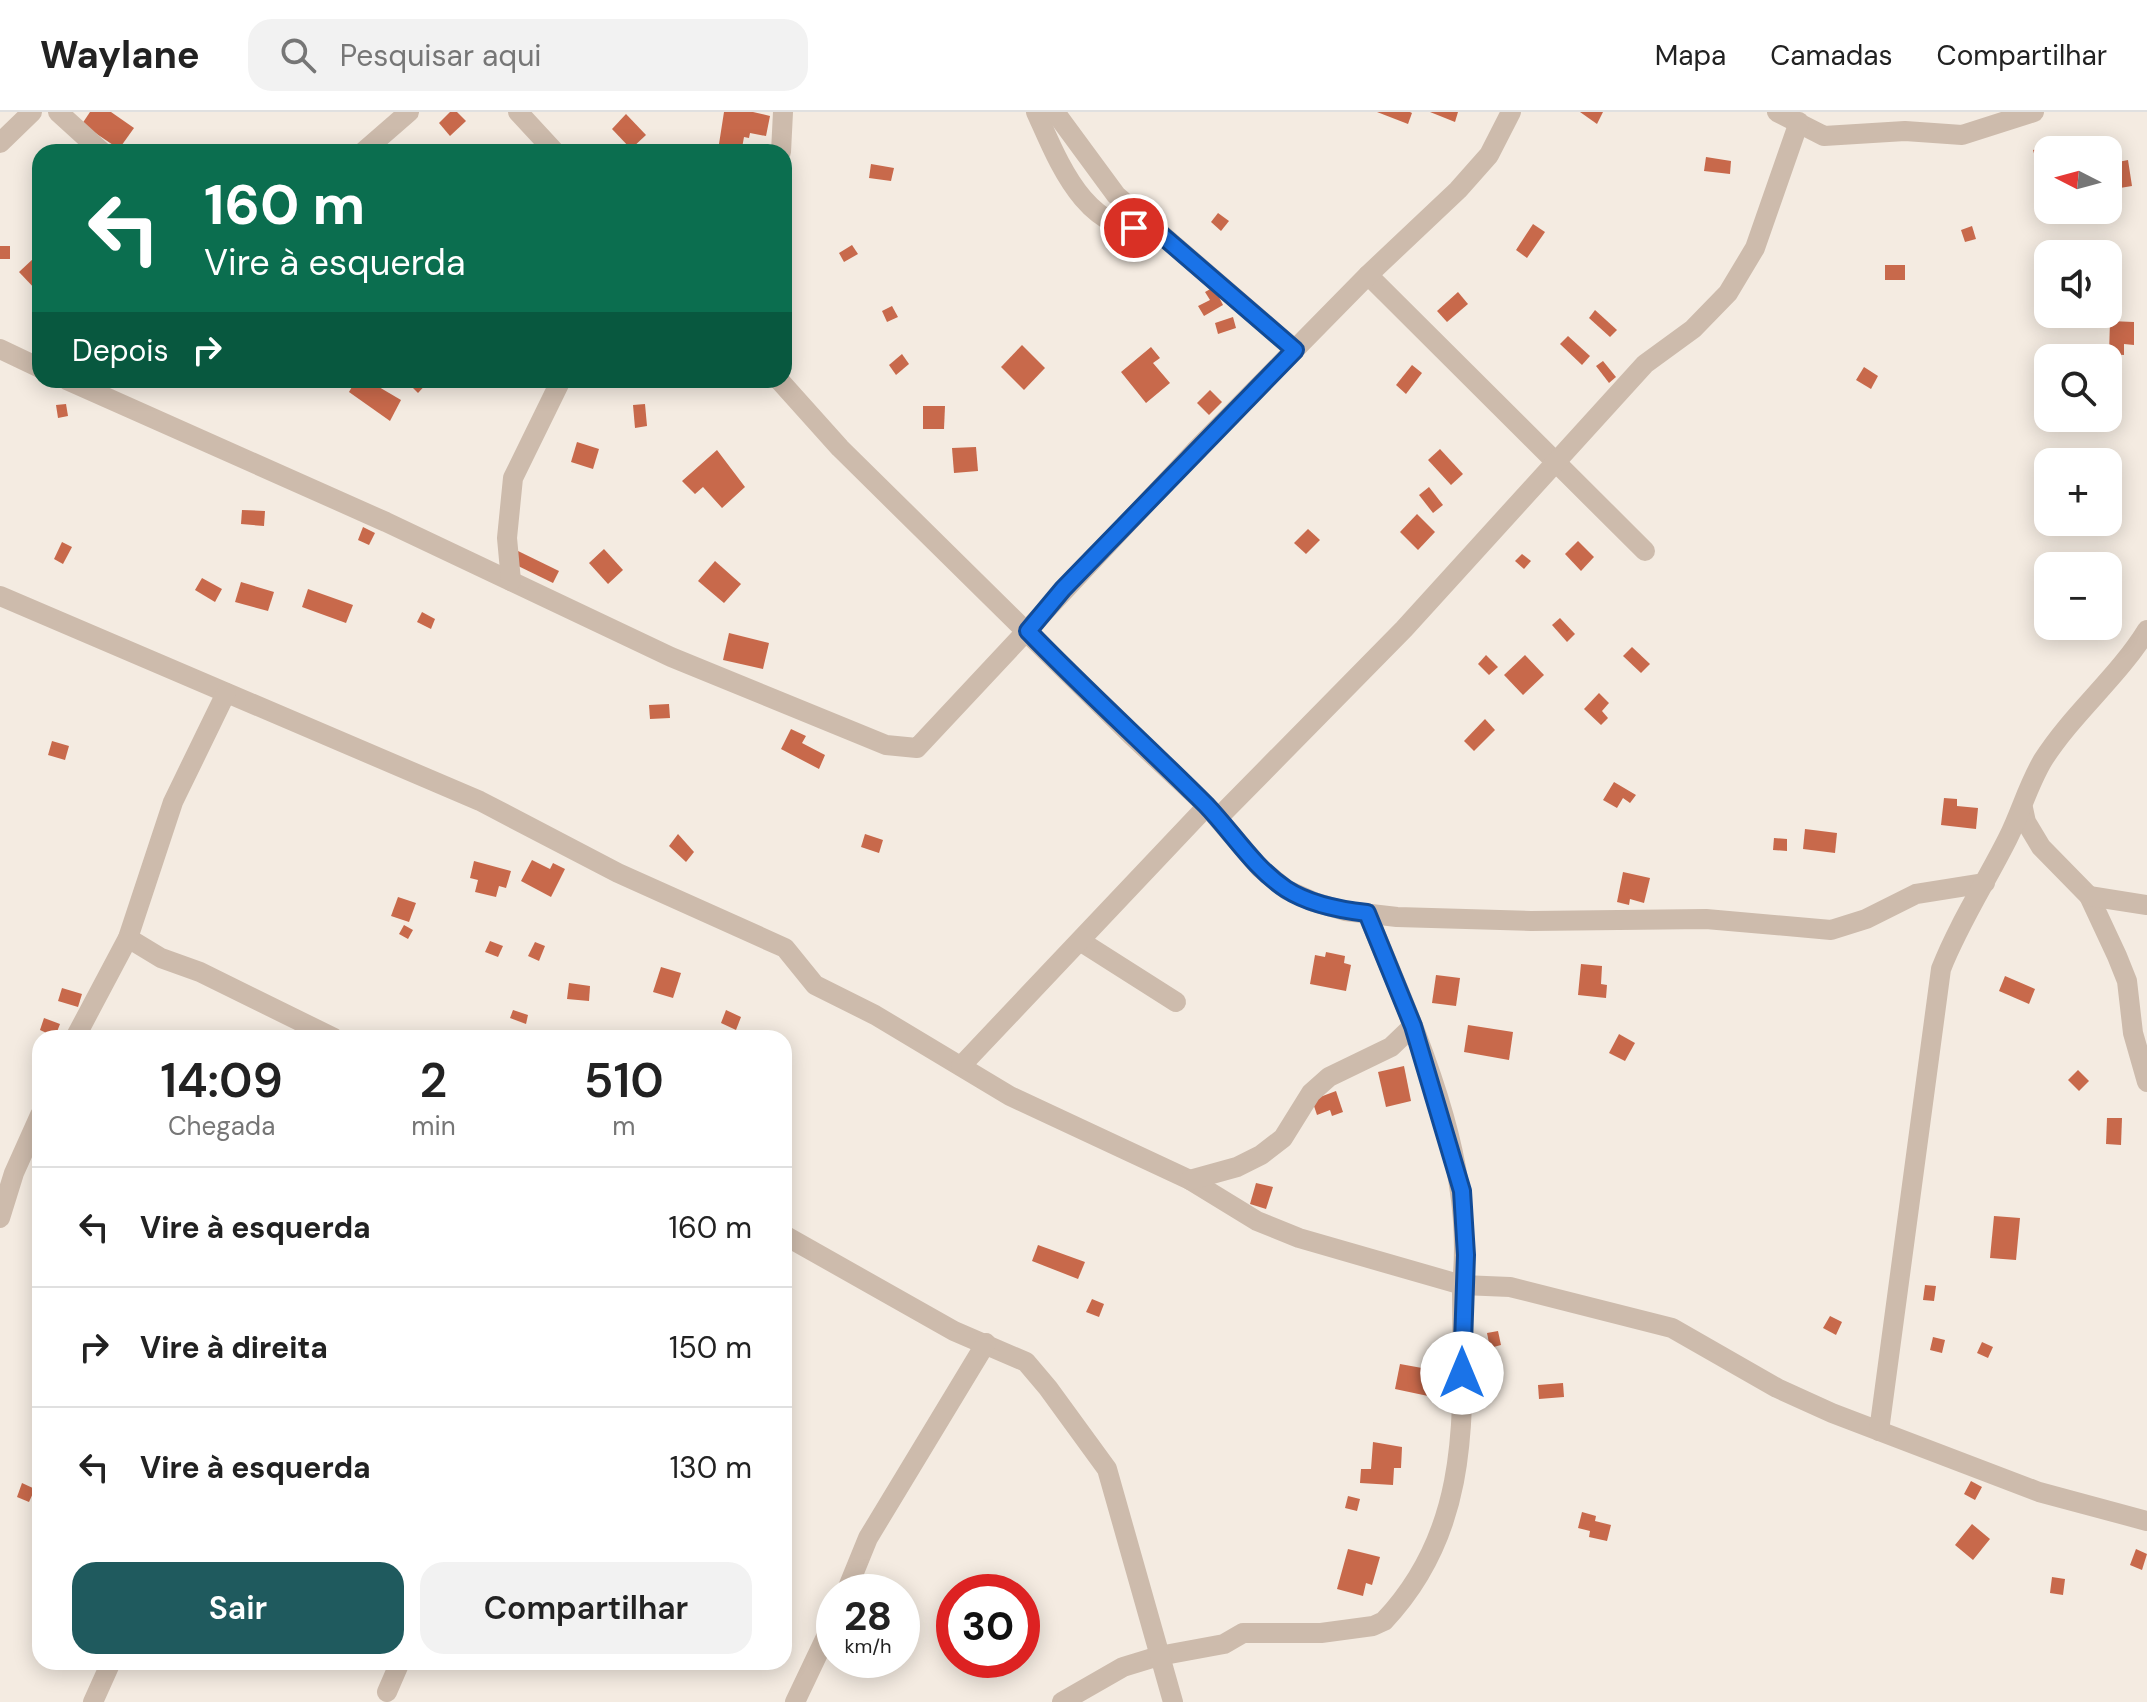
<!DOCTYPE html>
<html lang="pt">
<meta charset="utf-8">
<style>
:root{--surface:#fff;--page:#f2f2f2;--text:#222;--muted:#767676;--line:#e0e0e0;--accent:#1f5a5e}
body{margin:0;font-family:"DM Sans",sans-serif;background:var(--page);color:var(--text);height:100vh;display:flex;flex-direction:column;font-size:30px;white-space:nowrap}
*{box-sizing:border-box;margin:0}
p{font-size:26px;color:var(--muted)}
.icon{flex:none;width:44px;height:44px;fill:none;stroke:currentColor;stroke-width:2;stroke-linecap:round;stroke-linejoin:round}
.map{position:relative;flex:1;overflow:hidden}
.side{position:absolute;left:32px;top:918px;width:760px;height:640px;display:flex;flex-direction:column;background:var(--surface);border-radius:24px;box-shadow:0 4px 20px #0003}
.side>*{flex:none}
.top-card{position:absolute;left:32px;top:32px;width:760px;height:244px;border-radius:24px;box-shadow:0 4px 20px #0003;background:#0b6e4f;color:#fff;overflow:hidden}
.needle{width:52px;rotate:276deg}
.controls{position:absolute;left:2034px;top:24px;display:grid;gap:16px}
.controls a{display:grid;place-items:center;width:88px;height:88px;border-radius:16px;background:var(--surface);box-shadow:0 4px 20px #0003;font-size:40px}
.speed{position:absolute;left:816px;top:1462px;display:flex;gap:16px;font-size:40px;font-weight:700;text-align:center}
.speed>*{display:grid;place-content:center;width:104px;height:104px;border-radius:50%;background:var(--surface);box-shadow:0 4px 20px #0003;line-height:1}
.speed small{font-size:20px;font-weight:400}
.speed .limit{border:12px solid #d22;background:#fff;color:#111}
.pin{position:absolute;display:grid;place-items:center;width:68px;height:68px;color:#fff;margin:-34px;border:4px solid #fff;border-radius:50%;box-shadow:0 2px 8px #0007}
.me{position:absolute;width:88px;margin:-44px;rotate:0deg;stroke-linejoin:round;filter:drop-shadow(0 0 6px #0008)}
.turn{display:flex;align-items:center;gap:28px;height:168px;padding:0 40px;font-size:36px}
.turn .icon{width:104px;height:104px;stroke-width:2.5}
.turn b{display:block;font-size:56px;line-height:68px}
.then{display:flex;align-items:center;height:76px;padding:0 40px;background:#0003;gap:16px;font-size:30px}
.eta{display:flex;justify-content:space-evenly;align-items:center;height:136px;text-align:center}
.eta b{font-size:48px;font-weight:600;line-height:56px}
.button{display:flex;gap:16px;margin-top:auto;padding:16px 40px}
.button a{flex:1;height:92px;border-radius:24px;background:var(--accent);color:#fff;font-size:32px;font-weight:600;line-height:92px;text-align:center}
.button a+a{background:var(--page);color:var(--text)}
ul{padding:0;list-style:none}
li{display:flex;align-items:center;gap:24px;height:120px;padding:0 40px;border-top:2px solid var(--line)}
li div{flex:1}
li b{display:block;font-size:30px}
li em{font-style:normal}
header{display:flex;align-items:center;gap:48px;box-sizing:border-box;height:112px;padding:0 40px;background:var(--surface);border-bottom:2px solid var(--line)}
header strong{font-size:38px}
nav{display:flex;gap:44px;margin-inline-start:auto;font-size:28px}
.search{width:560px;height:72px;background:var(--page);display:flex;align-items:center;gap:20px;box-sizing:border-box;padding:0 28px;border-radius:24px;color:var(--muted);font-size:30px}
.map>svg:first-child{display:block}
.building{fill:#c8694b}
.lines{fill:none;stroke-linecap:round;stroke-linejoin:round}
.minor{stroke:#cdbbac;stroke-width:20}
.route-casing{stroke:#114b97;stroke-width:20}
.route{stroke:#1a73e8;stroke-width:14}
</style>
<header>
<strong>Waylane</strong>
<div class="search"><svg class="icon" aria-label="search" viewBox="0 0 24 24"><circle cx="10" cy="10" r="6"/><path d="M15 15l6 6"/></svg>Pesquisar aqui</div>
<nav><a>Mapa</a><a>Camadas</a><a>Compartilhar</a></nav>
</header>
<div class="map">
<svg width="2147" height="1590" viewBox="0 0 2147 1590">
<rect width="100%" height="100%" fill="#f4ebe1"/>
<!-- building -->
<g class="building">
<path d="M90 0H111L134 16 119 37 82 12Z"/>
<path d="M450 0H457L466 9 450 24 439 11Z"/>
<path d="M724 0H753L770 4 766 24 750 21 749 26 744 25 742 36 719 32Z"/>
<path d="M1377 0H1410L1412 1 1408 12Z"/>
<path d="M1430 0H1458L1455 10Z"/>
<path d="M1580 0H1603L1597 12Z"/>
<path d="M626 2 646 23 631 37 612 17Z"/>
<path d="M2051 33 2052 38H2048L2047 86 2033 38Z"/>
<path d="M1706 45 1731 49 1730 62 1704 59Z"/>
<path d="M2128 48 2132 74 2108 78V61L2119 60 2118 50Z"/>
<path d="M871 52 894 56 891 69 869 66Z"/>
<path d="M1218 101 1229 109 1221 119 1211 110Z"/>
<path d="M1533 112 1545 120 1527 146 1516 138Z"/>
<path d="M1972 114 1976 127 1965 130 1961 118Z"/>
<path d="M852 133 858 142 844 150 839 141Z"/>
<rect x="0" y="134" width="10" height="13"/>
<path d="M34 146 40 152V175L37 179 19 160Z"/>
<rect x="1885" y="153" width="20" height="15"/>
<path d="M1214 175 1223 193 1204 204 1198 194 1210 188 1205 180Z"/>
<path d="M1458 180 1468 192 1447 210 1437 199Z"/>
<path d="M892 194 898 205 887 210 882 199Z"/>
<path d="M1595 198 1617 218 1610 225 1589 206Z"/>
<path d="M1233 205 1236 216 1218 222 1215 211Z"/>
<path d="M2110 209 2134 210V233L2124 232V243L2109 242Z"/>
<path d="M1568 224 1590 244 1582 253 1560 232Z"/>
<path d="M1022 233 1045 256 1024 278 1001 255Z"/>
<path d="M1151 235 1160 246 1153 251 1170 271 1146 291 1121 260Z"/>
<path d="M902 242 909 252 896 263 889 253Z"/>
<path d="M1603 249 1616 265 1609 271 1596 254Z"/>
<path d="M1412 253 1422 261 1406 282 1396 273Z"/>
<path d="M1864 255 1878 264 1871 277 1856 268Z"/>
<path d="M356 268H367L401 288 390 309 349 280Z"/>
<path d="M411 268H430L418 281 408 271Z"/>
<path d="M1210 278 1222 290 1209 303 1197 291Z"/>
<path d="M66 292 68 304 58 306 56 293Z"/>
<path d="M645 292 647 314 635 316 633 293Z"/>
<path d="M923 294H945L944 317H923Z"/>
<path d="M577 330 599 337 593 357 571 350Z"/>
<path d="M976 335 978 359 954 361 952 336Z"/>
<path d="M1440 337 1463 362 1451 373 1428 348Z"/>
<path d="M717 338 745 375 722 396 703 375 695 382 682 369Z"/>
<path d="M1429 375 1443 393 1433 401 1419 383Z"/>
<path d="M242 398 265 399 264 414 241 412Z"/>
<path d="M1417 402 1435 420 1418 438 1400 420Z"/>
<path d="M363 415 375 421 369 433 358 428Z"/>
<path d="M1308 417 1320 428 1306 442 1294 431Z"/>
<path d="M1578 429 1594 445 1581 459 1565 442Z"/>
<path d="M62 430 72 435 63 452 54 447Z"/>
<path d="M604 437 623 458 608 472 589 451Z"/>
<path d="M518 439 559 459 553 471 512 451Z"/>
<path d="M1522 442 1531 449 1524 457 1515 449Z"/>
<path d="M715 449 741 472 724 491 698 469Z"/>
<path d="M202 466 222 477 215 490 195 478Z"/>
<path d="M241 470 274 480 268 499 235 490Z"/>
<path d="M308 477 353 493 346 511 302 495Z"/>
<path d="M422 500 435 507 431 517 417 510Z"/>
<path d="M1560 506 1575 522 1567 530 1552 513Z"/>
<path d="M729 521 769 531 763 557 723 548Z"/>
<path d="M1632 535 1650 552 1641 561 1623 544Z"/>
<path d="M1486 543 1498 555 1489 563 1478 552Z"/>
<path d="M1525 543 1544 563 1523 583 1504 563Z"/>
<path d="M1599 581 1609 591 1602 599 1608 606 1601 613 1584 597Z"/>
<path d="M669 592 670 606 650 607 649 593Z"/>
<path d="M1485 607 1495 618 1474 639 1464 629Z"/>
<path d="M791 617 806 624 802 631 825 643 819 657 781 637Z"/>
<path d="M52 629 69 634 65 648 48 643Z"/>
<path d="M1614 670 1636 683 1630 691 1623 686 1617 696 1603 688Z"/>
<path d="M1944 686 1957 687V694L1978 696 1976 717 1941 713Z"/>
<path d="M1805 717 1837 721 1835 741 1803 737Z"/>
<path d="M678 722 694 740 686 750 669 734Z"/>
<path d="M865 722 883 728 879 741 861 735Z"/>
<path d="M1774 726 1787 727V739L1773 738Z"/>
<path d="M532 748 550 757 553 751 565 757 551 785 521 769Z"/>
<path d="M474 749 511 759 506 776 499 774 496 785 475 780 478 768 470 766Z"/>
<path d="M1623 760 1650 766 1644 791 1630 787 1629 793 1617 790Z"/>
<path d="M398 785 416 791 409 810 391 804Z"/>
<path d="M404 813 413 818 408 827 399 822Z"/>
<path d="M490 829 503 834 498 845 485 840Z"/>
<path d="M535 830 545 834 539 849 528 844Z"/>
<path d="M1326 840 1345 844 1344 851 1351 853 1346 879 1310 872 1315 843 1325 845Z"/>
<path d="M1581 852 1602 854 1601 872 1607 873 1606 886 1578 883Z"/>
<path d="M661 855 681 861 673 886 653 880Z"/>
<path d="M1436 863 1460 866 1456 894 1432 891Z"/>
<path d="M2005 864 2035 877 2029 892 1999 879Z"/>
<path d="M569 871 590 874 589 889 567 887Z"/>
<path d="M62 876 82 882 78 895 58 889Z"/>
<path d="M513 898 528 903 526 912 510 906Z"/>
<path d="M726 898 741 905 736 918 721 911Z"/>
<path d="M44 906 60 912 55 925 40 918Z"/>
<path d="M1468 913 1513 920 1509 948 1464 940Z"/>
<path d="M1619 922 1635 931 1625 949 1609 941Z"/>
<path d="M1404 954 1411 989 1386 995 1378 960Z"/>
<path d="M2078 958 2089 969 2079 979 2068 968Z"/>
<path d="M1336 979 1343 1000 1332 1004 1330 998 1317 1003 1312 988Z"/>
<path d="M2107 1006H2122L2121 1033 2106 1032Z"/>
<path d="M1256 1071 1273 1075 1266 1097 1250 1092Z"/>
<path d="M1994 1104 2020 1106 2016 1148 1990 1146Z"/>
<path d="M1038 1133 1085 1150 1078 1167 1032 1149Z"/>
<path d="M1925 1173 1936 1174 1934 1189 1923 1188Z"/>
<path d="M1092 1187 1104 1192 1099 1205 1086 1200Z"/>
<path d="M1830 1204 1842 1210 1836 1223 1823 1216Z"/>
<path d="M1498 1219 1501 1233 1490 1236 1487 1221Z"/>
<path d="M1933 1225 1945 1228 1942 1241 1930 1238Z"/>
<path d="M1982 1230 1993 1235 1988 1246 1977 1241Z"/>
<path d="M1400 1252 1433 1258 1428 1284 1395 1277Z"/>
<path d="M1563 1271 1564 1285 1539 1287 1538 1273Z"/>
<path d="M1373 1330 1402 1335 1401 1356H1394L1393 1373 1360 1371 1361 1357H1371Z"/>
<path d="M1971 1369 1982 1375 1975 1388 1964 1382Z"/>
<path d="M22 1371 35 1377 29 1390 17 1385Z"/>
<path d="M1348 1384 1360 1387 1357 1399 1345 1396Z"/>
<path d="M1582 1400 1596 1404 1595 1409 1611 1413 1607 1429 1589 1425 1590 1419 1578 1416Z"/>
<path d="M1972 1412 1990 1427 1973 1448 1955 1433Z"/>
<path d="M1348 1437 1380 1445 1372 1473 1366 1471 1363 1484 1337 1477Z"/>
<path d="M2136 1437 2147 1442 2142 1458 2130 1453Z"/>
<path d="M2052 1465 2065 1467 2063 1483 2050 1481Z"/>
</g>
<g class="lines">
<!-- minor -->
<g class="minor">
<path d="M58 0 102 40"/>
<path d="M518 0 555 40"/>
<path d="M1036 0C1060 53 1085 123 1158 120"/>
<path d="M1055 0 1116 83 1295 238"/>
<path d="M1777 0 1824 24 1905 19 1962 23 2034 0"/>
<path d="M0 31 32 0"/>
<path d="M363 40 409 0"/>
<path d="M781 40 783 0"/>
<path d="M1368 163 1645 439"/>
<path d="M0 237 40 256"/>
<path d="M67 268 386 410 671 545 886 633 917 636 1195 339 1368 163 1458 78 1489 43 1511 0"/>
<path d="M779 268 840 336 1131 623 1207 694 1260 756 1287 778 1314 790 1345 799 1397 805 1531 809 1706 807 1831 818 1866 807 1916 782 1985 771"/>
<path d="M511 469 507 426 513 366 561 268"/>
<path d="M0 484 480 689 618 761 785 836 815 873 875 903 1010 984 1190 1068 1257 1109 1299 1126 1462 1173C1462 1295 1475 1413 1384 1509L1373 1514 1321 1521H1243L1224 1532 1159 1544 1123 1555 1062 1590"/>
<path d="M2023 696 2026 710 2041 735 2089 784 2117 844 2127 869 2133 921 2147 970"/>
<path d="M1218 706 1404 517 1645 252 1693 217 1728 181 1755 136 1799 10"/>
<path d="M2089 784 2147 793"/>
<path d="M1367 801C1414 917 1476 1045 1462 1173L1510 1175 1672 1216 1777 1276 1832 1301 2039 1380 2147 1409"/>
<path d="M128 826 161 846 200 860 334 926"/>
<path d="M1080 829 1176 890"/>
<path d="M75 926 128 826 173 690 226 581"/>
<path d="M961 954 1207 694"/>
<path d="M1190 1068 1237 1055 1261 1043 1283 1026 1311 981 1329 965 1391 935 1413 914"/>
<path d="M0 1106 14 1061 40 1003"/>
<path d="M784 1123 954 1219 1026 1250 1048 1276 1107 1357 1173 1590"/>
<path d="M1879 1319 1941 857C1959 811 1986 770 2008 726 2021 700 2028 673 2043 648 2073 601 2118 565 2147 518"/>
<path d="M846 1480 868 1426 986 1231"/>
<path d="M387 1580 400 1550"/>
<path d="M93 1590 111 1550"/>
<path d="M795 1590 834 1508"/>
</g>
</g>
<g class="lines">
<!-- route casing -->
<g class="route-casing">
<path id="route" d="M1134 116 1158 120 1295 238 1063 477 1028 519C1086 579 1148 635 1206 693 1233 721 1253 755 1286 777 1309 792 1340 798 1367 801L1413 914 1462 1079 1466 1143 1462 1261"/>
</g>
<!-- route -->
<use href="#route" class="route"/>
</g>
</svg>
<div class="controls">
<a><svg class="needle" viewBox="-14 -14 28 28"><path d="M0-13l5 13h-10z" fill="#e53935"/><path d="M0 13l5-13h-10z" fill="#767676"/></svg></a>
<a><svg class="icon" aria-label="sound" viewBox="0 0 24 24"><path d="M4 9h4l5-4v14l-5-4H4zM17 9q2 3 0 6"/></svg></a>
<a><svg class="icon" aria-label="search" viewBox="0 0 24 24"><circle cx="10" cy="10" r="6"/><path d="M15 15l6 6"/></svg></a>
<a>+</a>
<a>−</a>
</div>
<div class="speed"><div>28<small>km/h</small></div><div class="limit">30</div></div>
<div class="pin" style="left:1134px;top:116px;background:#d93025"><svg class="icon" aria-label="arrive" viewBox="0 0 24 24"><path d="M6 21V4h12l-3 4 3 4H6"/></svg></div>
<svg class="me" style="left:1462px;top:1261px" viewBox="-20 -20 40 40"><circle r="19" fill="#fff"/><path d="M0-13L10 11 0 6-10 11z" fill="#1a73e8"/></svg>
<div class="top-card">
<div class="turn"><svg class="icon" aria-label="left" viewBox="0 0 24 24"><path d="M17 20v-9H6M10 6l-5 5 5 5"/></svg><div><b>160 m</b>Vire à esquerda</div></div>
<div class="then">Depois<svg class="icon" aria-label="right" viewBox="0 0 24 24"><path d="M7 20v-9h11M14 6l5 5-5 5"/></svg></div>
</div>
<section class="side">
<div class="eta">
<div><b>14:09</b><p>Chegada</p></div>
<div><b>2</b><p>min</p></div>
<div><b>510</b><p>m</p></div>
</div>
<ul>
<li><svg class="icon" aria-label="left" viewBox="0 0 24 24"><path d="M17 20v-9H6M10 6l-5 5 5 5"/></svg><div><b>Vire à esquerda</b></div><em>160 m</em></li>
<li><svg class="icon" aria-label="right" viewBox="0 0 24 24"><path d="M7 20v-9h11M14 6l5 5-5 5"/></svg><div><b>Vire à direita</b></div><em>150 m</em></li>
<li><svg class="icon" aria-label="left" viewBox="0 0 24 24"><path d="M17 20v-9H6M10 6l-5 5 5 5"/></svg><div><b>Vire à esquerda</b></div><em>130 m</em></li>
</ul>
<div class="button"><a>Sair</a><a>Compartilhar</a></div>
</section>
</div>
